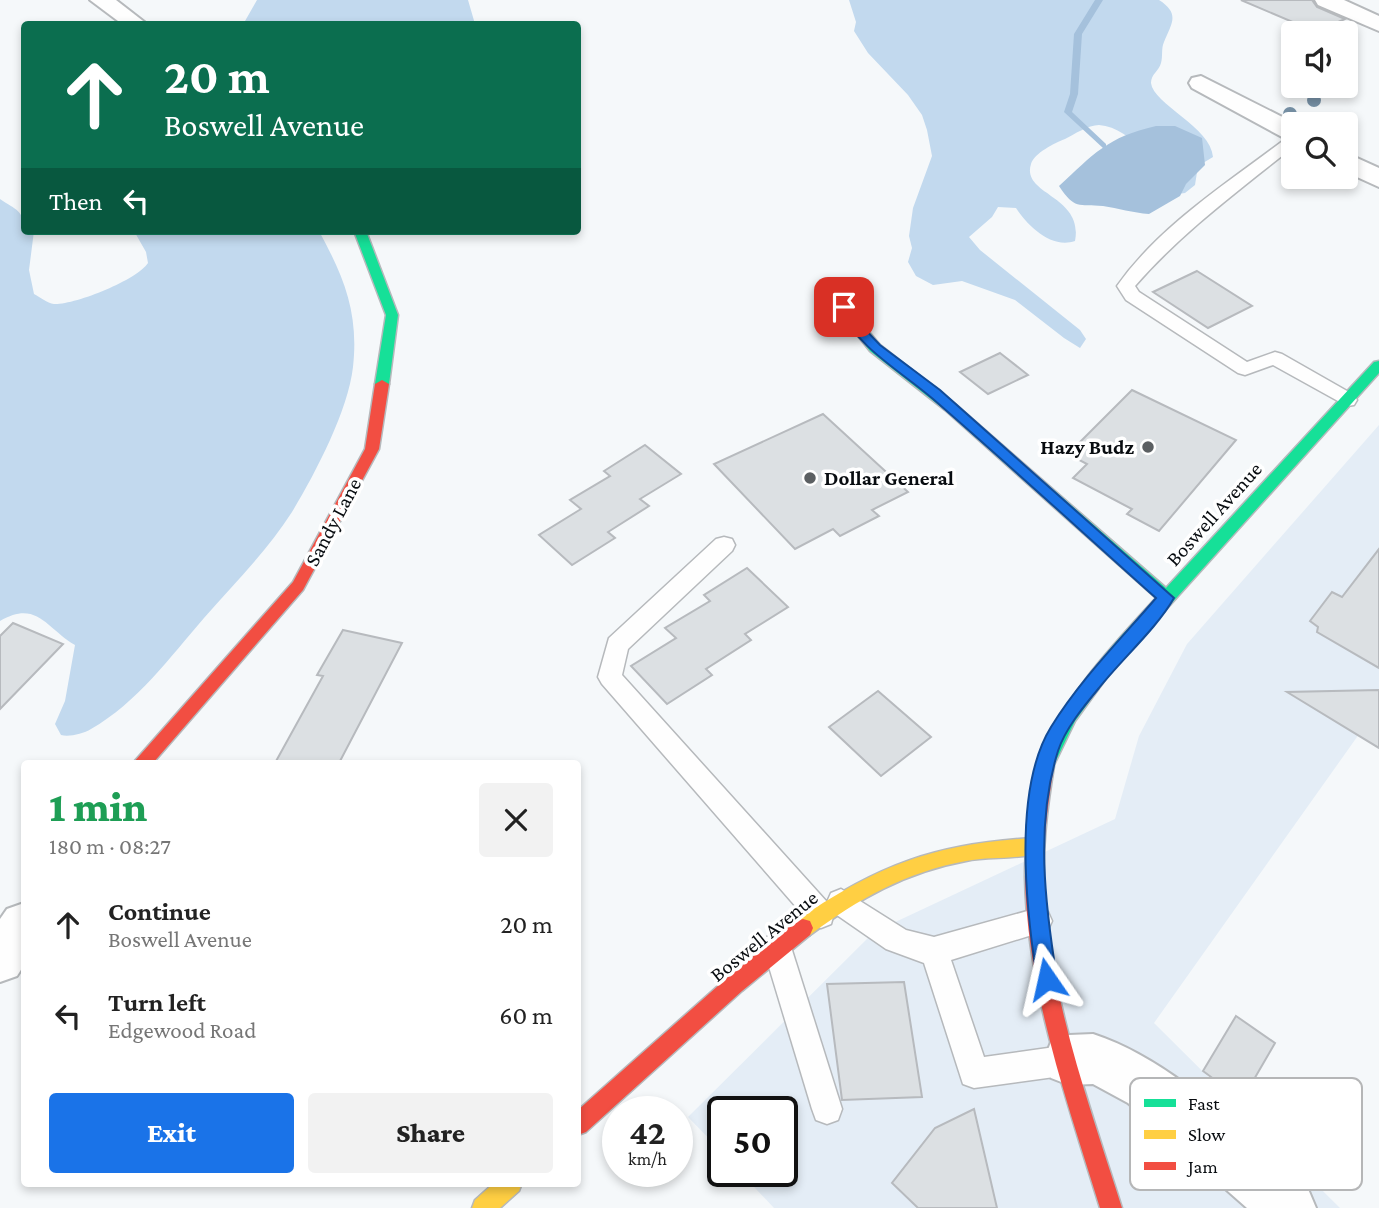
<!DOCTYPE html>
<meta charset="utf-8">
<style>
:root{--surface:#fff;--page:#f2f2f2;--text:#222;--muted:#767676;--accent:#1a73e8}
body{margin:0;font-family:"Crimson Pro",serif;background:var(--page);color:var(--text);height:100vh;display:flex;flex-direction:column;font-size:26px;white-space:nowrap}
*{box-sizing:border-box;margin:0}
p{font-size:23px;color:var(--muted)}
.icon{flex:none;width:38px;height:38px;fill:none;stroke:currentColor;stroke-width:2;stroke-linecap:round;stroke-linejoin:round}
.map{position:relative;flex:1;overflow:hidden}
.side{position:absolute;left:21px;top:760px;width:560px;height:427px;display:flex;flex-direction:column;background:var(--surface);border-radius:7px;box-shadow:0 4px 10px #0003}
.side>*{flex:none}
.top-card{position:absolute;left:21px;top:21px;width:560px;height:214px;border-radius:7px;box-shadow:0 4px 10px #0003;background:#0b6e4f;color:#fff;overflow:hidden}
.buttons{position:absolute;left:1281px;top:21px;display:grid;gap:14px}
.buttons a{display:grid;place-items:center;width:77px;height:77px;border-radius:7px;background:var(--surface);box-shadow:0 4px 10px #0003;font-size:35px}
.speed{position:absolute;left:602px;top:1096px;display:flex;gap:14px;font-size:35px;font-weight:700;text-align:center}
.speed>*{display:grid;place-content:center;width:91px;height:91px;border-radius:50%;background:var(--surface);box-shadow:0 4px 10px #0003;line-height:1}
.speed small{font-size:18px;font-weight:400}
.speed .limit{border:4px solid #111;border-radius:10px;background:#fff;color:#111}
.pin{position:absolute;display:grid;place-items:center;width:60px;height:60px;color:#fff;margin:-30px;border-radius:14px;box-shadow:0 4px 10px #0006}
.me{position:absolute;width:77px;margin:-38px;rotate:349deg;stroke-linejoin:round;filter:drop-shadow(0 0 5px #0008)}
.turn{display:flex;align-items:center;gap:24px;height:147px;padding:0 28px;font-size:32px}
.turn .icon{width:91px;height:91px;stroke-width:2.5}
.turn b{display:block;font-size:49px;line-height:60px}
.then{display:flex;align-items:center;height:66px;padding:0 28px;background:#0003;gap:14px;font-size:26px}
.round{display:grid;place-items:center;flex:none;width:74px;height:74px;border-radius:7px;background:var(--page)}
.head{display:flex;align-items:center;justify-content:space-between;height:119px;padding:0 28px}
h1{font-size:42px;font-weight:800;line-height:52px;color:#1e9e55}
.cta{display:flex;gap:14px;margin-top:auto;padding:14px 28px}
.cta a{flex:1;height:80px;border-radius:7px;background:var(--accent);color:#fff;font-size:28px;font-weight:800;line-height:80px;text-align:center}
.cta a+a{background:var(--page);color:var(--text)}
ul{padding:0;list-style:none}
li{display:flex;align-items:center;gap:21px;height:91px;padding:0 28px}
li div{flex:1}
li b{display:block;font-size:26px}
li em{font-style:normal}
.map>svg:first-child{display:block}
.built{fill:#e4edf6}
.forest{fill:#c2d9ee}
.water{fill:#a5c1dc}
.lines{fill:none;stroke-linecap:round;stroke-linejoin:round}
.stream{fill:#a5c1dc;fill-rule:evenodd}
.building{fill:#dce0e3;stroke:#b7babe;stroke-width:2}
.lane-casing{stroke:#b6b9bc;stroke-width:3}
.street-casing{stroke:#b6b9bc;stroke-width:4}
.fast-casing{stroke:#b6b9bc;stroke-width:3}
.slow-casing{stroke:#b6b9bc;stroke-width:3}
.jam-casing{stroke:#b6b9bc;stroke-width:3}
.lane{fill:#fefefe;fill-rule:evenodd}
.street{fill:#fefefe;fill-rule:evenodd}
.fast{fill:#16e098;fill-rule:evenodd}
.slow{fill:#ffcf43;fill-rule:evenodd}
.jam{fill:#f24e42;fill-rule:evenodd}
.tree{fill:#7791a6}
.route{fill:#1a73e8;stroke:#114b97;stroke-width:2}
.poi-dot{fill:#5b5f62;stroke:#fff;stroke-width:2.5}
.labels{text-anchor:middle;stroke-width:7;stroke-linejoin:round;paint-order:stroke}
.poi-label{font-size:21px;font-weight:bold;fill:#080c10;stroke:#fff;text-anchor:end}
.street-label{font-size:21px;fill:#080c10;stroke:#fff}
.key{fill:#fff;stroke:#b5b6b7;stroke-width:2}
.key-label{font-size:19px;fill:#080c10}
</style>
<div class="map">
<svg width="1379" height="1208" viewBox="0 0 1379 1208">
<rect width="100%" height="100%" fill="#f5f8fa"/>
<!-- built -->
<path class="built" d="M1379 425V706L1154 1023 1340 1208H774L739 1171H782V1111H723V1153L688 1117 874 932 1115 819 1139 736 1187 644Z"/>
<!-- forest -->
<g class="forest">
<path d="M257 0H468L475 24C455 25 440 21 421 24H239L245 21Z"/>
<path d="M849 0H1159C1181 14 1171 24 1164 42 1161 48 1163 57 1161 63 1159 71 1151 74 1151 83 1153 104 1211 127 1213 157L1198 166 1195 185 1185 193 1178 194C1158 170 1134 128 1099 125 1088 125 1075 134 1065 139 1055 143 1034 153 1031 164 1021 195 1084 195 1075 241 1051 249 1028 226 1016 208L998 207 992 217 969 237 980 250 1080 330 1086 339 1080 348 1064 338 1015 300 962 281 933 285 916 276 908 262 912 248 909 236 913 208 932 156 927 130 922 115 908 95 868 53 854 31 856 22Z"/>
<path d="M0 199C16 210 24 210 24 231H34L29 270 34 294C40 297 47 303 54 304 75 305 137 280 148 263L146 252 134 231H319C344 277 359 313 353 367 348 411 315 474 292 512 267 551 234 584 204 618 170 657 137 703 91 729 83 734 69 737 61 735L55 724 65 701 75 645C47 629 37 599 0 621Z"/>
</g>
<!-- water -->
<path class="water" d="M1156 126H1175L1202 138 1205 165 1186 184 1180 196 1149 214C1133 213 1118 208 1103 206 1078 204 1075 210 1059 186 1094 154 1107 137 1156 126Z"/>
<g class="lines">
<!-- stream -->
<path class="stream" d="M1095 0H1103L1082 34 1078 94 1072 112 1106 144V148H1103L1064 112 1070 94 1074 34Z"/>
</g>
<!-- building -->
<g class="building">
<path d="M1241 0H1312L1317 7 1345 19 1316 32Z"/>
<path d="M1197 271 1252 306 1208 328 1153 292Z"/>
<path d="M1000 353 1028 375 988 394 960 372Z"/>
<path d="M1132 390 1236 440 1159 531 1127 514 1132 509 1073 478 1087 464 1068 454Z"/>
<path d="M823 414 908 492 872 510 879 516 840 536 833 529 795 549 714 464Z"/>
<path d="M645 445 681 474 640 499 649 506 608 532 615 538 572 565 539 535 581 509 570 500 610 476 604 471Z"/>
<path d="M1379 549V668L1317 632 1318 627 1310 621 1332 592 1342 597Z"/>
<path d="M747 568 788 607 745 634 751 640 706 669 712 675 667 704 631 666 676 638 665 628 710 601 704 595Z"/>
<path d="M13 623 63 644 0 709V636Z"/>
<path d="M343 630 402 643 339 763H275L323 676 317 675Z"/>
<path d="M1379 690V748L1287 692Z"/>
<path d="M878 691 931 737 881 776 829 727Z"/>
<path d="M904 982 922 1097 842 1100 827 984Z"/>
<path d="M1236 1016 1275 1043 1242 1100 1203 1071Z"/>
<path d="M974 1109 997 1208H918L892 1183 935 1128Z"/>
</g>
<g class="lines">
<!-- lane casing -->
<g class="lane-casing">
<g id="lane">
<path d="M1293 135V147C1238 191 1181 233 1135 286L1139 292 1247 362 1275 352 1282 354 1354 395 1357 400 1354 405 1347 406 1273 365 1245 375 1238 373 1126 300 1117 286C1160 225 1229 182 1288 137Z"/>
<path d="M724 537 732 539 735 545 732 551 628 649 622 675 827 902 831 893 841 889 906 930 934 937 1038 908 1048 912 1052 921 1048 930 951 960 984 1057 1069 1045 1080 1049 1084 1060 1080 1071 1069 1075 974 1088 963 1084 924 963 886 949 834 913 831 924 821 928 811 924 602 684 598 677 609 638 716 539Z"/>
<path d="M777 933 787 937 791 947 842 1109 838 1120 827 1124 816 1120 812 1109 763 947 767 937Z"/>
</g>
</g>
<!-- street casing -->
<g class="street-casing">
<g id="street">
<path d="M90 0H116L147 24H122Z"/>
<path d="M1315 0H1344L1379 16V31L1318 5Z"/>
<path d="M1201 76 1296 124H1293V141L1284 138 1192 88 1189 83 1192 78Z"/>
<path d="M1346 153 1379 168V187L1346 172Z"/>
<path d="M24 903V965L17 976 0 982V919L7 909Z"/>
<path d="M1093 1034C1175 1061 1243 1133 1308 1189L1316 1208H1247L1128 1103 1093 1084 1069 1085 1051 1078 1044 1060 1051 1042 1069 1035Z"/>
</g>
</g>
<!-- fast casing -->
<g class="fast-casing">
<g id="fast">
<path d="M354 231H366L398 315 389 384 382 388 375 384 386 315Z"/>
<path d="M846 284 852 288V312L880 345 955 404 1166 588 1374 362 1379 361V373L1115 666 1075 721 1051 771 1045 774 1039 771 1036 766C1061 700 1109 649 1156 598L945 410 870 351 840 313V288Z"/>
</g>
</g>
<!-- slow casing -->
<g class="slow-casing">
<g id="slow">
<path d="M1035 838 1042 840 1044 846 1042 852C1019 860 990 856 966 861 906 872 858 899 810 935L803 937 796 935 793 928 796 921C877 865 937 843 1035 838Z"/>
<path d="M494 1183H522L519 1191 500 1208H472L475 1200Z"/>
</g>
</g>
<!-- jam casing -->
<g class="jam-casing">
<g id="jam">
<path d="M382 380 389 384 379 449 303 590 153 763H133L293 582 365 449 375 384Z"/>
<path d="M1045 758 1051 761 1054 766C1048 803 1043 839 1044 877 1047 991 1088 1101 1122 1208H1100C1067 1101 1027 990 1025 877 1025 839 1030 803 1036 766L1039 761Z"/>
<path d="M803 919 810 921 813 928 810 935 742 991 586 1132 578 1135V1110L728 977 796 921Z"/>
</g>
</g>
<!-- lane -->
<use href="#lane" class="lane"/>
<!-- street -->
<use href="#street" class="street"/>
<!-- fast -->
<use href="#fast" class="fast"/>
<!-- slow -->
<use href="#slow" class="slow"/>
<!-- jam -->
<use href="#jam" class="jam"/>
</g>
<!-- trees -->
<g class="tree">
<circle cx="1314" cy="100" r="7"/>
<circle cx="1290" cy="114" r="7"/>
</g>
<!-- route -->
<path class="route" d="M844 303 849 304 858 322 880 345 940 390 1174 598C1157 628 1121 660 1099 688 1084 706 1065 729 1058 751 1035 824 1045 905 1057 979L1054 986 1047 989 1040 986 1037 979C1026 909 1012 790 1051 727 1080 680 1120 640 1156 598 1082 532 1008 464 933 399 898 369 859 349 838 307Z"/>
<!-- markers -->
<g class="poi-dot">
<circle cx="1148" cy="447" r="7"/>
<circle cx="810" cy="478" r="7"/>
</g>
<g class="labels">
<!-- poi labels -->
<g class="poi-label">
<text x="1134" y="454">Hazy Budz</text>
<text x="824" y="485" text-anchor="start">Dollar General</text>
</g>
<!-- street labels -->
<g class="street-label">
<text transform="translate(1214 514) rotate(-48)" y="7">Boswell Avenue</text>
<text transform="translate(333 522) rotate(-62)" y="7">Sandy Lane</text>
<text transform="translate(764 936) rotate(-39)" y="7">Boswell Avenue</text>
</g>
</g>
<!-- legend -->
<rect x="1130" y="1078" width="232" height="112" rx="10" class="key"/>
<rect x="1144" y="1099" width="32" height="8" fill="#16e098"/>
<rect x="1144" y="1130" width="32" height="9" fill="#ffcf43"/>
<rect x="1144" y="1162" width="32" height="8" fill="#f24e42"/>
<g class="key-label">
<text x="1188" y="1110">Fast</text>
<text x="1188" y="1141">Slow</text>
<text x="1188" y="1173">Jam</text>
</g>
</svg>
<div class="buttons">
<a><svg class="icon" aria-label="sound" viewBox="0 0 24 24"><path d="M4 9h4l5-4v14l-5-4H4zM17 9q2 3 0 6"/></svg></a>
<a><svg class="icon" aria-label="search" viewBox="0 0 24 24"><circle cx="10" cy="10" r="6"/><path d="M15 15l6 6"/></svg></a>
</div>
<div class="speed"><div>42<small>km/h</small></div><div class="limit">50</div></div>
<div class="pin" style="left:844px;top:307px;background:#d93025"><svg class="icon" aria-label="arrive" viewBox="0 0 24 24"><path d="M6 21V4h12l-3 4 3 4H6"/></svg></div>
<svg class="me" style="left:1047px;top:979px" viewBox="-20 -20 40 40"><path d="M0-17L14 15 0 8-14 15z" fill="#1a73e8" stroke="#fff" stroke-width="4"/></svg>
<div class="top-card">
<div class="turn"><svg class="icon" aria-label="ahead" viewBox="0 0 24 24"><path d="M12 20V5M6 11l6-6 6 6"/></svg><div><b>20 m</b>Boswell Avenue</div></div>
<div class="then">Then<svg class="icon" aria-label="left" viewBox="0 0 24 24"><path d="M17 20v-9H6M10 6l-5 5 5 5"/></svg></div>
</div>
<section class="side">
<div class="head"><div><h1>1 min</h1><p>180 m · 08:27</p></div><a class="round"><svg class="icon" aria-label="close" viewBox="0 0 24 24"><path d="M6 6l12 12M18 6L6 18"/></svg></a></div>
<ul>
<li><svg class="icon" aria-label="ahead" viewBox="0 0 24 24"><path d="M12 20V5M6 11l6-6 6 6"/></svg><div><b>Continue</b><p>Boswell Avenue</p></div><em>20 m</em></li>
<li><svg class="icon" aria-label="left" viewBox="0 0 24 24"><path d="M17 20v-9H6M10 6l-5 5 5 5"/></svg><div><b>Turn left</b><p>Edgewood Road</p></div><em>60 m</em></li>
</ul>
<div class="cta"><a>Exit</a><a>Share</a></div>
</section>
</div>
